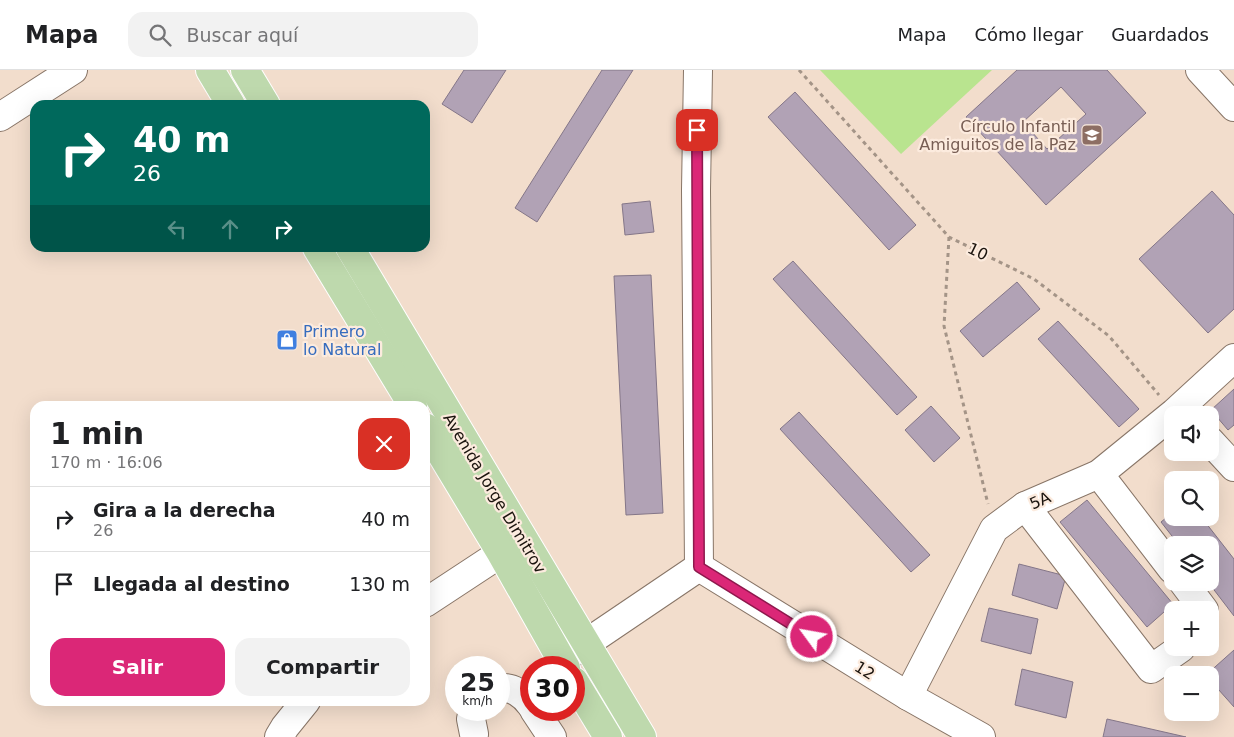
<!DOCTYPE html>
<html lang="es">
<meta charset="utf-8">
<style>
:root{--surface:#fff;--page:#f2f2f2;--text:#202124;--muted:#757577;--line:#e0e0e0;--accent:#db2777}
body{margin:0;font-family:"DejaVu Sans",sans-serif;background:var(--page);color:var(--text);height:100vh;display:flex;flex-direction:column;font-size:19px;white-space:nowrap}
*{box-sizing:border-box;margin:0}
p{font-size:16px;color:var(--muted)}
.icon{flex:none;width:28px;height:28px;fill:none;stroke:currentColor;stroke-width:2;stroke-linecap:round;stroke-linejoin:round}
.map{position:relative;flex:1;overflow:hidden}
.sheet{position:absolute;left:30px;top:331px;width:400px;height:305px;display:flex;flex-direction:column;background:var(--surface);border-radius:15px;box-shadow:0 5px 20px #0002}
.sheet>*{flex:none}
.top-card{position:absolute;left:30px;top:30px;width:400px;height:152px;border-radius:15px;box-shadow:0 5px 20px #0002;background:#00695c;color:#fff;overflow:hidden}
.buttons{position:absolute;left:1164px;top:336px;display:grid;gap:10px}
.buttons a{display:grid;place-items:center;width:55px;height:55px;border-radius:10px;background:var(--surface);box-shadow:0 5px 20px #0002;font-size:25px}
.speed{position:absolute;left:445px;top:586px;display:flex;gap:10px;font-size:25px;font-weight:700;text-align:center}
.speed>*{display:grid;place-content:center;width:65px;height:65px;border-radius:50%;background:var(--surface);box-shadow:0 5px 20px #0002;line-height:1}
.speed small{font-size:12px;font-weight:400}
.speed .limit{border:8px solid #d22;background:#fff;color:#111}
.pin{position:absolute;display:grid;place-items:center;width:42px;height:42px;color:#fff;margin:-21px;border-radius:10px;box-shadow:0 2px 8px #0006}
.me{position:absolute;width:55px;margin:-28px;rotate:302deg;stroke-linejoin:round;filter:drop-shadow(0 0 4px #0008)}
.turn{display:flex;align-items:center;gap:18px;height:105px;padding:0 20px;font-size:22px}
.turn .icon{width:65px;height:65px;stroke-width:2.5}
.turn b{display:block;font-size:35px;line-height:42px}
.lanes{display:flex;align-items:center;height:48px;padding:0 20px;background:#0003;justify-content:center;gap:25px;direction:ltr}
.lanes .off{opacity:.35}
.round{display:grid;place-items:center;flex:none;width:52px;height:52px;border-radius:15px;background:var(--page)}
.summary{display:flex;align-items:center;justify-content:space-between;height:85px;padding:0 20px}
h1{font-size:30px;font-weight:700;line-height:38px}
.button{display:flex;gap:10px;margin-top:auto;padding:10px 20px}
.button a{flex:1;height:58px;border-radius:15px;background:var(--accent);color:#fff;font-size:20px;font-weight:700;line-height:58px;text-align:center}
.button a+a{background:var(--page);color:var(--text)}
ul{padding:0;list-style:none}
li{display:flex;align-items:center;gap:15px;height:65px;padding:0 20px;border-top:1px solid var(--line)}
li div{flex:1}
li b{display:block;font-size:19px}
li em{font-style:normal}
header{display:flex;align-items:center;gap:30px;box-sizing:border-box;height:70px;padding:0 25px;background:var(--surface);border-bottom:1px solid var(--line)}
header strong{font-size:24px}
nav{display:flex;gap:28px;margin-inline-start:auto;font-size:18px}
.search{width:350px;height:45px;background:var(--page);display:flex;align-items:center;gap:12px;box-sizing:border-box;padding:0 18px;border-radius:15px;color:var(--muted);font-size:19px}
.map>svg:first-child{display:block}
.green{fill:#b9e48f}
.building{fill:#b1a2b5;stroke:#847688;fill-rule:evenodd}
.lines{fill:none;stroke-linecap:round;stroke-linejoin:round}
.minor-casing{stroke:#887567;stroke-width:30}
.major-casing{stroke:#fff;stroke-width:30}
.path{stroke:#a49487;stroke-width:3;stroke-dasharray:4 4;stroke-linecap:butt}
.minor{stroke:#fff;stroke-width:28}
.major{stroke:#bed9ad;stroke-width:28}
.route-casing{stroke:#8e194d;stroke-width:12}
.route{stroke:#db2777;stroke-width:9}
.labels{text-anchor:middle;stroke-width:4.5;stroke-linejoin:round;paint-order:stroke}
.education-label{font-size:16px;fill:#785e54;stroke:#fcebde;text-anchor:end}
.street-label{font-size:16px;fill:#1b140e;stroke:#fcebde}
.shop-label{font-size:16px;fill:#366cbe;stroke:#fcebde;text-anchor:start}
</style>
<header>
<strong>Mapa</strong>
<div class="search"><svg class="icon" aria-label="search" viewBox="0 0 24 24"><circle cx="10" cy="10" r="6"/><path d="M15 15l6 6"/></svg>Buscar aquí</div>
<nav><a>Mapa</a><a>Cómo llegar</a><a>Guardados</a></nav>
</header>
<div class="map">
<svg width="1234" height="667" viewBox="0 0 1234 667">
<rect width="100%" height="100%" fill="#f2ddcc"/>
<!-- green -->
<path class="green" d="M820 0H992L901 84Z"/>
<!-- building -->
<g class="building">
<path d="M464 0H506L472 53 442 34Z"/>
<path d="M602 0H633L537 152 515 138Z"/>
<path d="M1017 0H1107L1146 43 1046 135 966 47ZM1061 17 1086 44 1047 79 1023 52Z"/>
<path d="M795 22 916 155 889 180 768 47Z"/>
<path d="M1212 121 1234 145V239L1208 263 1139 189Z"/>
<path d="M650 131 654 162 625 165 622 134Z"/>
<path d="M793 191 917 327 897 345 773 209Z"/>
<path d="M651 205 663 443 626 445 614 206Z"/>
<path d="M1017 212 1040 239 983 287 960 261Z"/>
<path d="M1058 251 1139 339 1119 357 1038 269Z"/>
<path d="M1234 319V355L1228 360 1211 340Z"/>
<path d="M931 336 960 368 934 392 905 360Z"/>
<path d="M799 342 930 485 911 502 780 359Z"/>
<path d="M1087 430 1173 534 1147 557 1060 452Z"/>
<path d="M1172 443V448H1202L1234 489V546L1208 512H1210V475H1179L1161 452Z"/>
<path d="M1019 494 1066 506 1057 539 1012 525Z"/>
<path d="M989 538 1038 549 1031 584 981 571Z"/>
<path d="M1234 580V637L1210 610V605H1206Z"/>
<path d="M1022 599 1073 612 1066 648 1015 635Z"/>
<path d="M1107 649 1186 667H1103Z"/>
</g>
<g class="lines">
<!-- minor casing -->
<g class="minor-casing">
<g id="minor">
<path d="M698 0 696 120 699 497"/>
<path d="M1200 0 1234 37"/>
<path d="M0 47 73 0"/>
<path d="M1210 371 1234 397"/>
<path d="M1099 404 1172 499"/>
<path d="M1025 436 1151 599 1181 578"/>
<path d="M699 497 908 626 981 667"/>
<path d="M1183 512 1204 540"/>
<path d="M425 533 501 483 520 468"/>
<path d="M566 587 699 497"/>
<path d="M499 619C511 615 524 625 531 635"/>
<path d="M908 626 994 459 1025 436 1099 404 1174 343 1234 288"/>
<path d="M473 640 471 649 474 664"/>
<path d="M534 640 552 667"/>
<path d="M279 667 285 657 306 631"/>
</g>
</g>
<!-- major casing -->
<g class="major-casing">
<g id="major">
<path d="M210 0 231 35"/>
<path d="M245 0 266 35"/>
<path d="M317 178 413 336"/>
<path d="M350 178 642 667"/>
<path d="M425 357 501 483 566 598"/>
<path d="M574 611 608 667"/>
</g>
</g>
<!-- path -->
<g class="path">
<path d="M799 0 949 167 1034 209 1109 266 1159 325"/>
<path d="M949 167 944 256 988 434"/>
</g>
<!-- minor -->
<use href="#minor" class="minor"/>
<!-- major -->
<use href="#major" class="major"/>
</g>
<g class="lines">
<!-- route casing -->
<g class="route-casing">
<path id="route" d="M697 60 699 497 812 567"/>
</g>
<!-- route -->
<use href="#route" class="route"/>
</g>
<!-- icons -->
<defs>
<g id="school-square" transform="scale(1.125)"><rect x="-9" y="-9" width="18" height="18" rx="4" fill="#8d6e63" stroke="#fcebde"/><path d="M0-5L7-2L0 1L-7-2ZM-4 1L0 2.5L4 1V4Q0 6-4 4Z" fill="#fff"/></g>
<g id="shop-square" transform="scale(1.125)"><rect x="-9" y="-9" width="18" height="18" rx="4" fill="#3f7fe0" stroke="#fcebde"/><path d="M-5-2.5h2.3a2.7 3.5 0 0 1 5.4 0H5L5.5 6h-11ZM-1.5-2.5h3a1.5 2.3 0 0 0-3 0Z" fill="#fff"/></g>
</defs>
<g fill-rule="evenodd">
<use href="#school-square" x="1092" y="65"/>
<use href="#shop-square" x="287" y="270"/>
</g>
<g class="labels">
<!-- education labels -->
<g class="education-label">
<text x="1076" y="62">Círculo Infantil<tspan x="1076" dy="18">Amiguitos de la Paz</tspan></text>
</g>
<!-- street labels -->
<g class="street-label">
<text transform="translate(978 181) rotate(26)" y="6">10</text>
<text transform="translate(495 423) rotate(59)" y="6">Avenida Jorge Dimitrov</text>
<text transform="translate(1040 430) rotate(-24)" y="6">5A</text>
<text transform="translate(865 600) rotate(32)" y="6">12</text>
</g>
<!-- shop labels -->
<g class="shop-label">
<text x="303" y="267">Primero<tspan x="303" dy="18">lo Natural</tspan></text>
</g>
</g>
</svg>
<div class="buttons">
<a><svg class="icon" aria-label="sound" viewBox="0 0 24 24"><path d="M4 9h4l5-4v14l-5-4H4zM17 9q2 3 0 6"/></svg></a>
<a><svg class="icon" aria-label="search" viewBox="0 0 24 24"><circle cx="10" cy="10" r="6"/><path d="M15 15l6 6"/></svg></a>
<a><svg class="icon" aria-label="layers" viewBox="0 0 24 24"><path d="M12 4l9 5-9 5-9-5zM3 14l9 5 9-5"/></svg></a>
<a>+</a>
<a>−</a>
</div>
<div class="speed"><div>25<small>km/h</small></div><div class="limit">30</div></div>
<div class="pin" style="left:697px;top:60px;background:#d93025"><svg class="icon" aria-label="arrive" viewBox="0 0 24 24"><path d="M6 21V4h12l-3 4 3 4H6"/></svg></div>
<svg class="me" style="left:812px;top:567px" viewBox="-20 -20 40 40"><circle r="17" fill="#db2777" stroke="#fff" stroke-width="3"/><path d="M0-11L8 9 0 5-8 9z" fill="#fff"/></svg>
<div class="top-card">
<div class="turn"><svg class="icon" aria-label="right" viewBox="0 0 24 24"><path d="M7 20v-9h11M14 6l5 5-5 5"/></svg><div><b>40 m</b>26</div></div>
<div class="lanes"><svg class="icon off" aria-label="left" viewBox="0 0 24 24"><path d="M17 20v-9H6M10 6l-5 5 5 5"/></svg><svg class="icon off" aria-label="ahead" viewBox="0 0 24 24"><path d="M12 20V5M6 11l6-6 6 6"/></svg><svg class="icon" aria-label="right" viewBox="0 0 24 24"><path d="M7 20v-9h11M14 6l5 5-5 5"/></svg></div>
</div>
<section class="sheet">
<div class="summary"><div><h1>1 min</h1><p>170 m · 16:06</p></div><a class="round" style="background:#d93025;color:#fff"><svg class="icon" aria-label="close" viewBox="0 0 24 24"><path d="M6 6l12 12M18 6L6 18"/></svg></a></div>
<ul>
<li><svg class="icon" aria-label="right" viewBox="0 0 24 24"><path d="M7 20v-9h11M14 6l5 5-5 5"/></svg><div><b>Gira a la derecha</b><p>26</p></div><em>40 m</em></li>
<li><svg class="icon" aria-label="arrive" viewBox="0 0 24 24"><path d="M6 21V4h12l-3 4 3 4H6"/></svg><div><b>Llegada al destino</b></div><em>130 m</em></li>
</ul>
<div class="button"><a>Salir</a><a>Compartir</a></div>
</section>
</div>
